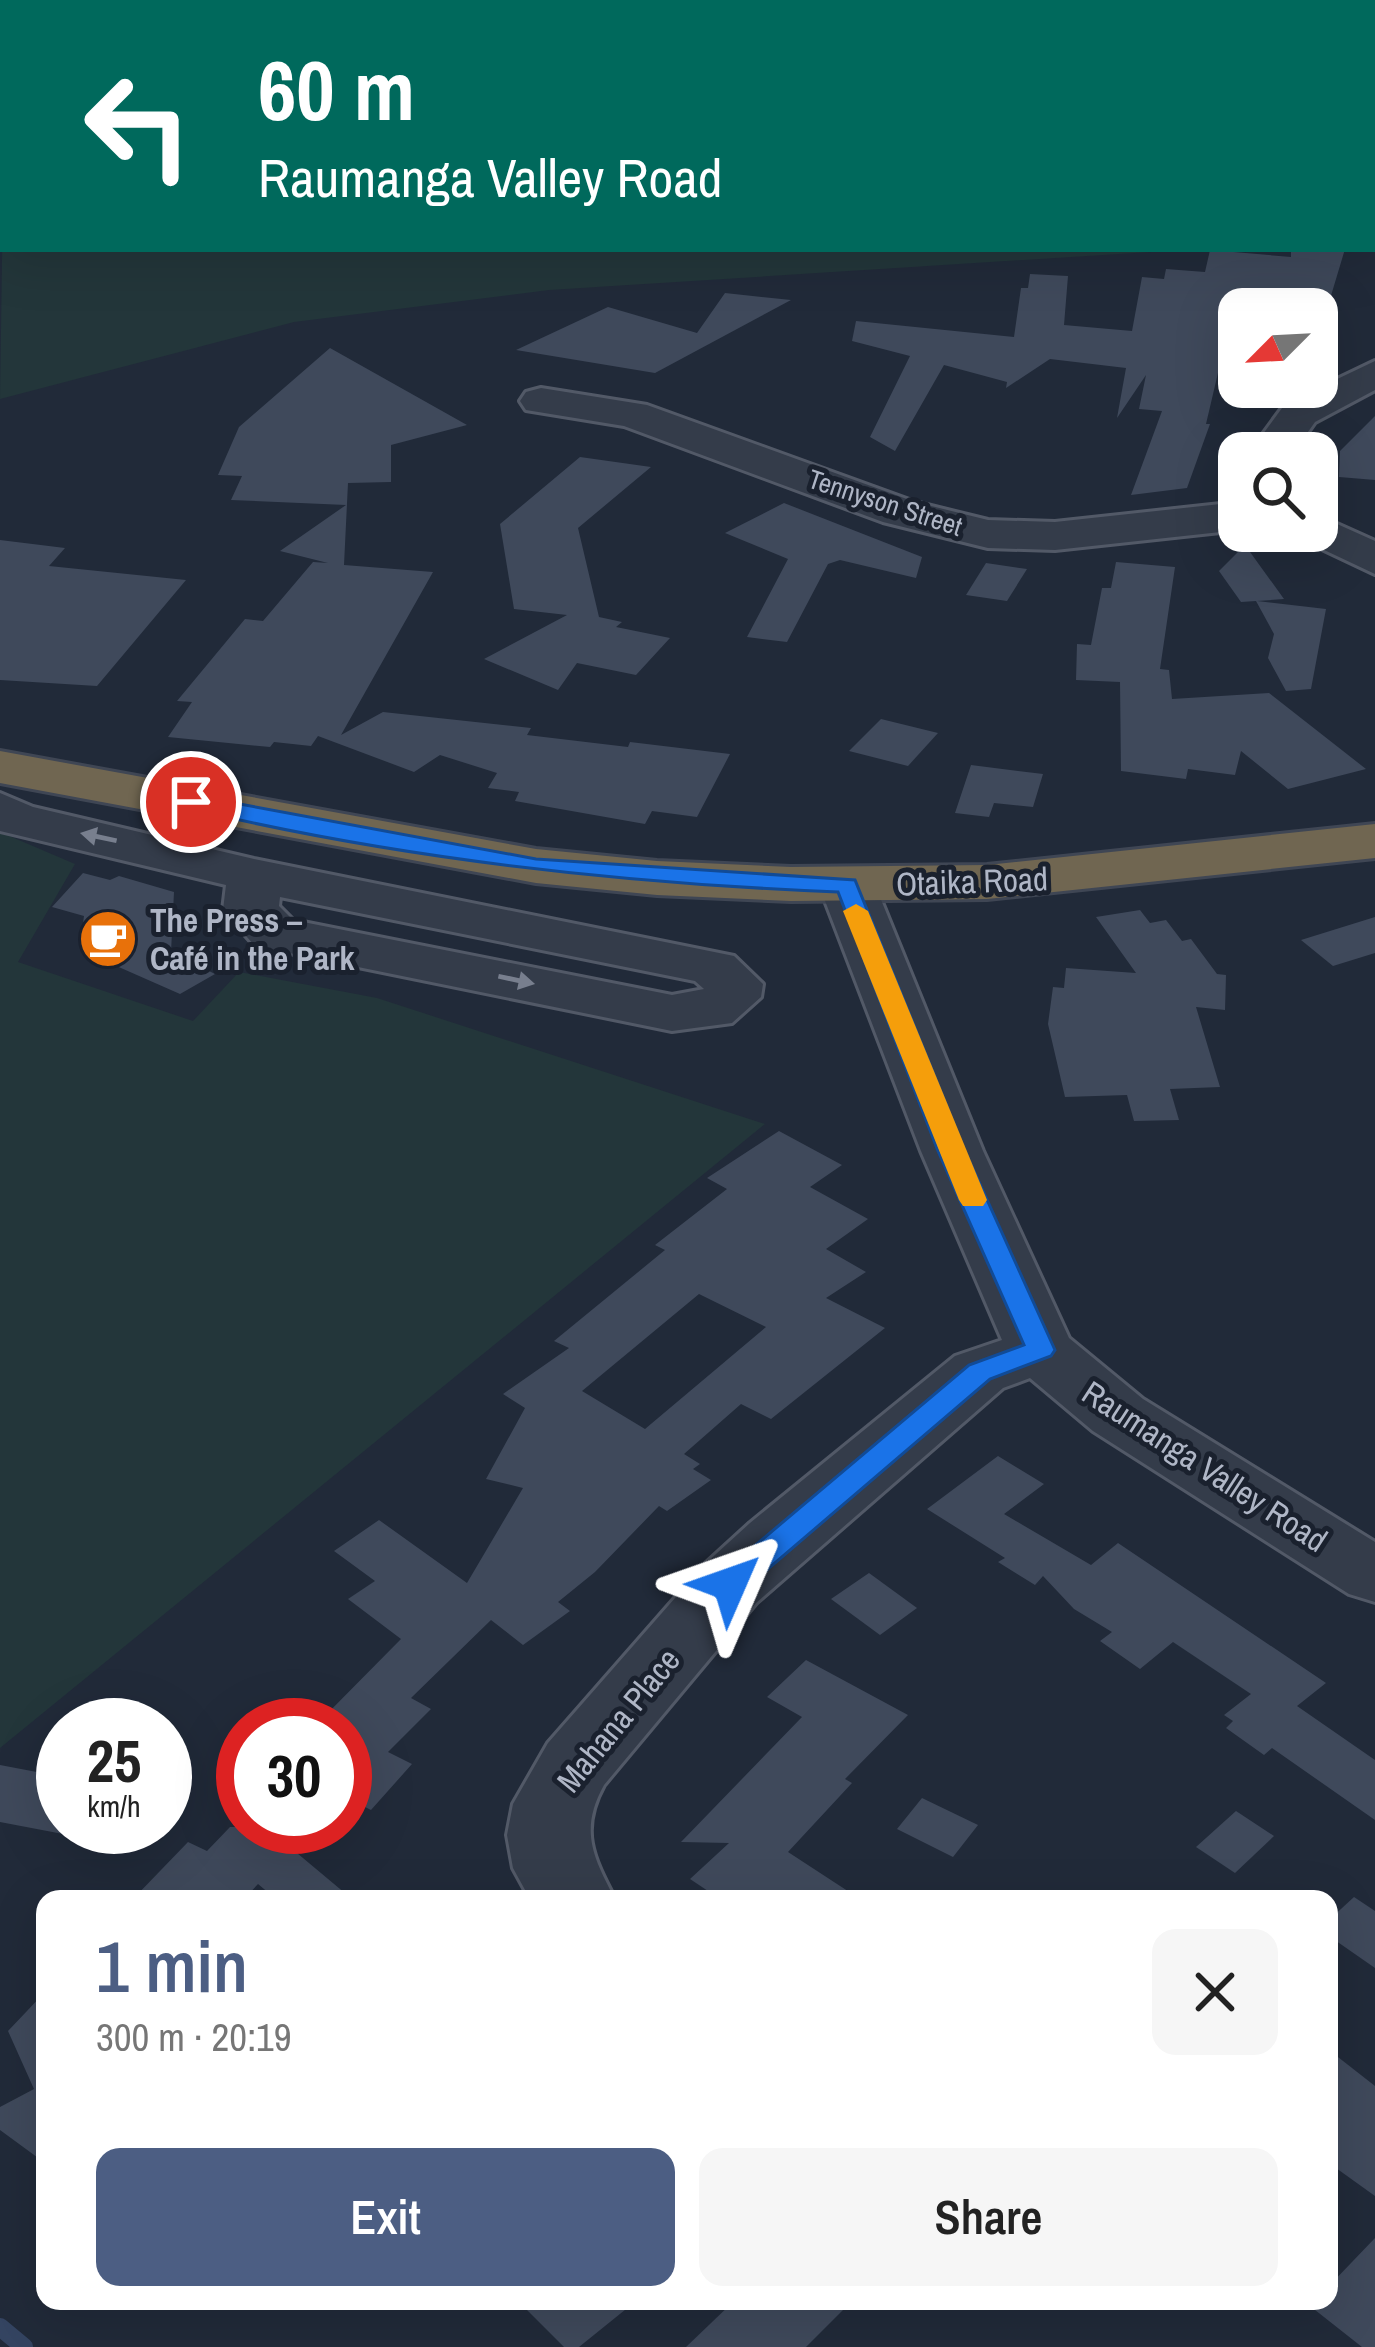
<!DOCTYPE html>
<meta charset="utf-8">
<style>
:root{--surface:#fff;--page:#f6f6f6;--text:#222;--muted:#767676;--accent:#4c5e83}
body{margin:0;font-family:"Archivo Narrow",sans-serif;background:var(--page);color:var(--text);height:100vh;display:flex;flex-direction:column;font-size:45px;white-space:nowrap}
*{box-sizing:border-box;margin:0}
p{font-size:39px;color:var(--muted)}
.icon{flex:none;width:66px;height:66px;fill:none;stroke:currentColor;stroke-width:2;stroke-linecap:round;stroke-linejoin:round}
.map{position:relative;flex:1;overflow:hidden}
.sheet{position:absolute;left:36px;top:1890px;width:1302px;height:420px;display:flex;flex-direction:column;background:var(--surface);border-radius:24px;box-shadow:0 12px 48px #0002}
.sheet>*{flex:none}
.guide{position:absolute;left:0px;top:0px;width:1377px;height:252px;box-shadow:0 12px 48px #0002;background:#00695c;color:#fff;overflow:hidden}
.needle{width:78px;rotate:246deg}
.buttons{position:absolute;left:1218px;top:288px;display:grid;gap:24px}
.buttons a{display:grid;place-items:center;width:120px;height:120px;border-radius:24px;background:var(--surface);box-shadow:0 12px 48px #0002;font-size:60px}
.speed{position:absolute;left:36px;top:1698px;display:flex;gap:24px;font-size:60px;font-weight:700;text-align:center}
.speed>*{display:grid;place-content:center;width:156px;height:156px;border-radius:50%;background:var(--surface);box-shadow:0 12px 48px #0002;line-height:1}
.speed small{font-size:30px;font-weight:400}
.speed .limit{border:18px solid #d22;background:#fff;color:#111}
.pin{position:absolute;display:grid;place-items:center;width:102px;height:102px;color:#fff;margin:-51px;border:6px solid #fff;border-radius:50%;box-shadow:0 3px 12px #0007}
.me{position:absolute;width:132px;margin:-66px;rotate:47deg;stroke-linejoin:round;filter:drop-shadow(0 0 9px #0008)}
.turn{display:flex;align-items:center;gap:42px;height:252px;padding:0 60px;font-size:54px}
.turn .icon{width:156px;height:156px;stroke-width:2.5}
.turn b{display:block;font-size:84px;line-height:102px}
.round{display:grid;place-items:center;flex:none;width:126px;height:126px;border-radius:24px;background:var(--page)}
.head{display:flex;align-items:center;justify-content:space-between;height:204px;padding:0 60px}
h1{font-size:72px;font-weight:600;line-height:90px;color:var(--accent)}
.cta{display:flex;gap:24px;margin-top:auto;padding:24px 60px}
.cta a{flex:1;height:138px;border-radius:24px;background:var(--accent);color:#fff;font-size:48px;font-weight:600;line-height:138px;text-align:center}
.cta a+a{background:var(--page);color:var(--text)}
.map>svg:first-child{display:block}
.green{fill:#23363a}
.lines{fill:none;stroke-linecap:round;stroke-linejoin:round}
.stream{stroke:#344461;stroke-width:18}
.building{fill:#3f495b;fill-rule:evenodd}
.minor-casing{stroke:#525967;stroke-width:6}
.highway-casing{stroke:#3f4654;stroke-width:6}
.minor{fill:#343c4a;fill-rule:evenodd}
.highway{fill:#706651;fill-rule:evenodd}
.oneway{fill:#787f8e}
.route{fill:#1a73e8;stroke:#114b97;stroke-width:3}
.slow{fill:#f59e0b}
.labels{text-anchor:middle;stroke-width:10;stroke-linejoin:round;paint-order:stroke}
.far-street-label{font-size:27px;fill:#afb6c6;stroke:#1a212e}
.street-label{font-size:33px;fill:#afb6c6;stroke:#1a212e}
.poi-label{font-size:33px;font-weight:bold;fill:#afb6c6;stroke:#1a212e;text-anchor:start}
</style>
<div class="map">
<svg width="1375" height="2347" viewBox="0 0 1375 2347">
<rect width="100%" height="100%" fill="#212a39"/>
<!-- green -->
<g class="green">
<path d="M3 190V249H1198L549 290 294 322 0 399Z"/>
<path d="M0 832 75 864 18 962 193 1021 239 972 377 998 765 1124 0 1748Z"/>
</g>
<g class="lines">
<!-- stream -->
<path class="stream" d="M0 2327 24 2347"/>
</g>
<!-- building -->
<g class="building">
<path d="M1291 249H1345L1327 309H1239V344L1225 343 1206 424H1210L1187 488 1131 495 1162 411 1139 409 1146 375 1117 418 1126 368 1050 359 1006 388 1007 382 944 365 895 451 870 437 910 356 852 341 856 321 1014 337 1021 288H1028L1030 274 1068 276 1064 325 1132 331 1142 277 1164 279 1166 269 1205 272 1210 250 1291 257Z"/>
<path d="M725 293 791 300 655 373 516 350 608 307 697 333Z"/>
<path d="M330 348 467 425 391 445V482L348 483 344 565 433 572 341 735 383 712 531 728 527 735 628 747 630 742 730 754 697 817 652 811 645 824 515 801 519 792 488 788 497 773 440 755 414 772 318 736 311 746 274 742 270 747 168 737 192 702 177 701 245 619 263 621 313 562 328 563 280 551 346 505 231 500 242 476 218 475 239 427Z"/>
<path d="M1375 416V480L1339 477 1340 451Z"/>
<path d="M580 457 651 467 578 528 599 617 622 622 616 627 670 638 636 675 577 663 558 690 484 659 567 615 514 609 500 524Z"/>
<path d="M784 503 922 557 916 578 840 560 828 564 787 642 747 637 788 559 725 533Z"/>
<path d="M0 540 65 548 49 566 186 580 97 686 0 680Z"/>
<path d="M1245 545 1284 599 1257 601 1326 609 1311 689 1286 691 1268 658 1274 634 1256 601 1241 602 1219 571Z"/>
<path d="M1116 562 1175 567 1160 669 1169 670 1172 699 1269 693 1366 769 1288 789 1241 751 1235 775 1188 769 1186 779 1121 771 1120 682 1076 680 1077 644 1091 645 1102 588H1111Z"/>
<path d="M986 563 1027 569 1007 601 966 595Z"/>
<path d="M881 719 938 733 908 766 849 751Z"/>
<path d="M971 765 1043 774 1033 807 994 803 989 817 955 813Z"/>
<path d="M83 873 110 880 119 876 174 892 171 952 215 974 180 994 96 957 81 937 84 916 52 907Z"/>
<path d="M1140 910 1150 923 1166 920 1182 941 1191 939 1217 974 1226 975 1225 1010 1196 1007 1220 1087 1170 1089 1179 1120 1134 1121 1127 1095 1065 1097 1048 1024 1053 987 1064 988 1066 968 1136 973 1096 917Z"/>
<path d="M1375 917V953L1333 966 1301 940Z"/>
<path d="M779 1131 842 1165 810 1187 868 1219 826 1249 866 1272 826 1298 885 1328 771 1419 741 1404 684 1454 700 1464 693 1469 711 1480 667 1511 659 1506 595 1572 558 1602 570 1611 523 1645 491 1620 411 1698 431 1709 388 1752 412 1764 371 1810 345 1797V1725H316L401 1639 348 1599 375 1581 334 1551 379 1520 467 1583 523 1488 486 1479 525 1408 503 1394 569 1348 554 1341 665 1250 655 1245 727 1189 707 1178ZM699 1294 766 1327 645 1429 582 1391Z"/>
<path d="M998 1456 1044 1484 1004 1514 1091 1565 1118 1543 1326 1683 1297 1706 1375 1760V1820L1272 1748 1264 1755 1226 1728 1233 1721 1224 1715 1251 1694 1173 1642 1140 1669 1100 1641 1112 1632 1074 1609 1043 1576 1035 1585 998 1562 1005 1558 927 1509Z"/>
<path d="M869 1573 917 1608 880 1635 831 1599Z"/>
<path d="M806 1660 908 1715 845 1779 852 1783 788 1852 860 1899H720L690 1879 729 1843 681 1842 802 1717 767 1697Z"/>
<path d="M0 1765 63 1777V1834L0 1822Z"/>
<path d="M922 1798 978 1825 953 1857 897 1829Z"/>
<path d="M1236 1811 1274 1836 1235 1873 1196 1847Z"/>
<path d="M230 1827H310L291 1848 352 1899H276L258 1884 244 1899H133L188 1842 207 1851Z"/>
<path d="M1354 1897 1375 1911V1968L1329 1936V1920Z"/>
<path d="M45 1992V2163L0 2130V2107L34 2089 8 2031Z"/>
<path d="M1329 2050 1375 2086V2196L1329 2163Z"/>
<path d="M1375 2238V2347H1362L1310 2306 1329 2301V2286Z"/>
<path d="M518 2301H636L579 2347H564Z"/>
<path d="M734 2301H852L806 2347H686Z"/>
</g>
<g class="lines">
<!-- minor casing -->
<g class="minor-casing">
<g id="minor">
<path d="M9 0H45L47 3H11Z"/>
<path d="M118 0H154L116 3Z"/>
<path d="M793 0H830L832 3H795Z"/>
<path d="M957 0H989V1L959 3Z"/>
<rect x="1374" y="205" width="1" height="22"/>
<path d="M1375 361V390L1315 422 1293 453H1249L1285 404Z"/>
<path d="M541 388 647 405 915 502 988 520 1055 522 1239 502V530L1055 550 988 548 883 522 624 426 526 410 520 401 526 392Z"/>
<path d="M1317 515 1375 541V574L1301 539 1296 531H1317Z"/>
<path d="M0 793 33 807 254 859 734 956 763 984 761 997 732 1023 672 1031 255 946 223 910 226 885 0 831ZM280 897 695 981 704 989 672 995 293 920 279 906Z"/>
<path d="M847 868 867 873 875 885 983 1151 1069 1338 1143 1399 1375 1542V1602L1349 1594 1093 1431 1030 1378 1003 1388 756 1603 604 1785C579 1830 593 1857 615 1899H530L513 1868 507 1835 513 1804 548 1743 704 1565 750 1523 955 1356 1002 1340 921 1151 819 885 827 873Z"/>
</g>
</g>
<!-- highway casing -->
<g class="highway-casing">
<path id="highway" d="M0 751 536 849 657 861 791 867 987 865 1375 824V858L987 899 791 901 657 895 536 883 0 783Z"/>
</g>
<!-- minor -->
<use href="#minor" class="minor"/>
<!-- highway -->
<use href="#highway" class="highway"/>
</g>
<!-- one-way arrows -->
<defs><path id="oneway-solid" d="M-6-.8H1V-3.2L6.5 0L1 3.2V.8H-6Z" transform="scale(3)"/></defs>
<g class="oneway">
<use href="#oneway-solid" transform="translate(99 837) rotate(-168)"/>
<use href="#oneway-solid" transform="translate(516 980) rotate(12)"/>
</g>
<!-- route -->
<path class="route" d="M191 795 536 859 855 880 965 1151 1055 1350 1051 1356 990 1379 741 1592H719L714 1584 719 1576 969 1365 1024 1345 938 1151 838 892C617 883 398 859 183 807L180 802Z"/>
<!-- slow -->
<path class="slow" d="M856 904 868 911 987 1200 983 1206H963L959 1200 843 911Z"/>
<!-- icons -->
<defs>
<g id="cafe-disc" transform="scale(3)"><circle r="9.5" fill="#e8710a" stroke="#1a212e"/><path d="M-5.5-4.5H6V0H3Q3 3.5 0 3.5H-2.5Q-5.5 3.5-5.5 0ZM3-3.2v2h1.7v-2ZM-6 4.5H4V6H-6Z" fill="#fff"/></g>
</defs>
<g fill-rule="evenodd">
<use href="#cafe-disc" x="108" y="939"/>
</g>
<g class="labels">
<!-- far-street labels -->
<g class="far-street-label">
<text transform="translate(885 503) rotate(18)" y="9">Tennyson Street</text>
</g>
<!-- street labels -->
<g class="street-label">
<text transform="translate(972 881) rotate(-2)" y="12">Otaika Road</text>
<text transform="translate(1205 1466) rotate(33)" y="12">Raumanga Valley Road</text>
<text transform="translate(618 1720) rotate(-51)" y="12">Mahana Place</text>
</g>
<!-- poi labels -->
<g class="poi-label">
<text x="150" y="932">The Press –<tspan x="150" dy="38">Café in the Park</tspan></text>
</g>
</g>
</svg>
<div class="buttons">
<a><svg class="needle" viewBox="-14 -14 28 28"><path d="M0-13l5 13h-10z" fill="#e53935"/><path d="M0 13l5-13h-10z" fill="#767676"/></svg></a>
<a><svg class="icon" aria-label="search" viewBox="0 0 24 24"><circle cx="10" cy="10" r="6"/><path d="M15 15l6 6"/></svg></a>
</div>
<div class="speed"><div>25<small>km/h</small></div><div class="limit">30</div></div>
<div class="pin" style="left:191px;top:802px;background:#d93025"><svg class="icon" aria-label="arrive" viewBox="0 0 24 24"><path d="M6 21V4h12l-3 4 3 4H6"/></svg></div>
<svg class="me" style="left:730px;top:1584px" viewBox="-20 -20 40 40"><path d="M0-17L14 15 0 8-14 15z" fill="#1a73e8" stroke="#fff" stroke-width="4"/></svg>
<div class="guide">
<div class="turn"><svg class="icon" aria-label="left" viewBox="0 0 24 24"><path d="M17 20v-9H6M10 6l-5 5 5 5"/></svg><div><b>60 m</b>Raumanga Valley Road</div></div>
</div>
<section class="sheet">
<div class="head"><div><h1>1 min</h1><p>300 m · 20:19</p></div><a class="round"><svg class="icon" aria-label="close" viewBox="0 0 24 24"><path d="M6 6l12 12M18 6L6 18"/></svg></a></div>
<div class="cta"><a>Exit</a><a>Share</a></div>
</section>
</div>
